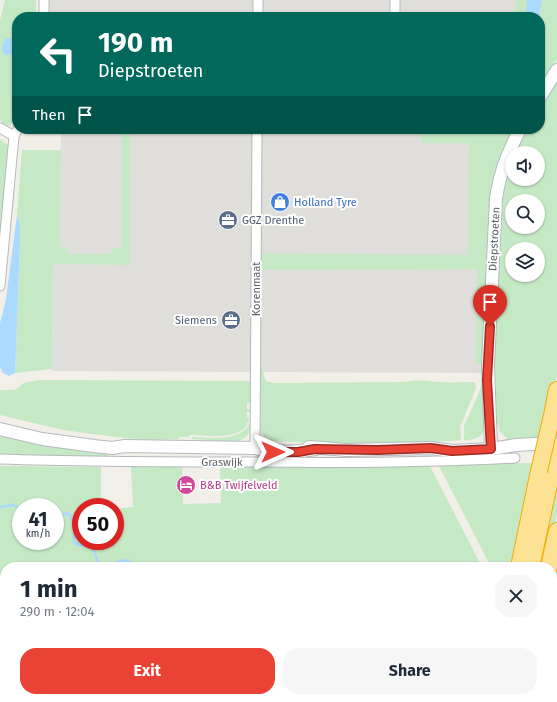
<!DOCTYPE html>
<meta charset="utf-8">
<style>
:root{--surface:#fff;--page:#f6f6f7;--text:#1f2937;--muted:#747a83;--accent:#ea4335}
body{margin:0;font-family:"Fira Sans",sans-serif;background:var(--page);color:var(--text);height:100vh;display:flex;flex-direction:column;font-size:15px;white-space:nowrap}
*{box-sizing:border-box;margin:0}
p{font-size:13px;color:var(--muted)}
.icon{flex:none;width:22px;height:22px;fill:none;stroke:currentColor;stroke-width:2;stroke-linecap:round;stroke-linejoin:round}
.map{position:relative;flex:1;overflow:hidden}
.panel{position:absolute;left:0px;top:562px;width:557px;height:140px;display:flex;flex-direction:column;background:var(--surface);border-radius:16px 16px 0 0;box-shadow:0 1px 3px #0004}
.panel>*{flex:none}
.hud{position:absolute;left:12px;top:12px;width:533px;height:122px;border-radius:16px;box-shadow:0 1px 3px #0004;background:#00695c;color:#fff;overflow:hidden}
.tools{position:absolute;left:505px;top:146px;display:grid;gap:8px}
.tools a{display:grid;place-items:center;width:40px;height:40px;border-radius:50%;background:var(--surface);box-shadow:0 1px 3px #0004;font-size:20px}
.speed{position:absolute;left:12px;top:498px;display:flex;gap:8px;font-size:20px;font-weight:700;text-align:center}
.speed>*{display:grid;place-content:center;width:52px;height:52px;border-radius:50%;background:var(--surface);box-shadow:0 1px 3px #0004;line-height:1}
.speed small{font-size:10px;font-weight:400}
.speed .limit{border:6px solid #d22;background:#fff;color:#111}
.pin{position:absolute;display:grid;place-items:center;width:34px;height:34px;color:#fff;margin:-41px -17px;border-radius:50% 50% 50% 0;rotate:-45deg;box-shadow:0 0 4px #0007}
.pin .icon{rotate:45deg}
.me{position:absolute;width:44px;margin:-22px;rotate:90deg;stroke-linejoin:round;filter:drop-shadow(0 0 3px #0008)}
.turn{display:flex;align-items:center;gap:14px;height:84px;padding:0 20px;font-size:18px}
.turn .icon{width:52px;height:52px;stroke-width:2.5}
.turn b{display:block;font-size:28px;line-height:34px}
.then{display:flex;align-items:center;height:38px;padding:0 20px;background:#0003;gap:8px;font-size:15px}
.round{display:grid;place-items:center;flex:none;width:42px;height:42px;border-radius:16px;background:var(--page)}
.headline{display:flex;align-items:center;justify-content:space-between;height:68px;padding:0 20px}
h1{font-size:24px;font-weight:700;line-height:30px}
.primary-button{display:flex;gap:8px;margin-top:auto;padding:8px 20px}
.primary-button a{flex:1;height:46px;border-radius:16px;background:var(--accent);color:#fff;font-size:16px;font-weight:700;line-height:46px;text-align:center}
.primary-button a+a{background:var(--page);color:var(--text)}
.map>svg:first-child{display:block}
.industrial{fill:#e0deda}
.green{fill:#c5e8c5;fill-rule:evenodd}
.water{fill:#aadaff}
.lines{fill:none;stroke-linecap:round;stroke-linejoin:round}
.stream{stroke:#aadaff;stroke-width:2.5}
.street-casing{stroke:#b5b8bc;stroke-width:11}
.secondary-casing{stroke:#b6babf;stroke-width:14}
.highway-casing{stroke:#f9ab00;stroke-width:18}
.street{stroke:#fff;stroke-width:9}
.secondary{stroke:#fff;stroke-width:12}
.highway{stroke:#fde293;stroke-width:16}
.highway-bridge-casing{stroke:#f9ab00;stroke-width:18;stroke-linecap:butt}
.highway-bridge{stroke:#fde293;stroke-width:16}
.route-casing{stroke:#982c22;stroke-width:10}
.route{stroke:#ea4335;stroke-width:7}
.labels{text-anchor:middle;stroke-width:4;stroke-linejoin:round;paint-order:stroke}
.shop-label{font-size:11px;fill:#366cbe;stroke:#fff;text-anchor:start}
.service-label{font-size:11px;fill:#4e5e75;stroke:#fff;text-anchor:start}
.street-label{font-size:11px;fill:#5f6368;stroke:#fff}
.hotel-label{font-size:11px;fill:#b23c85;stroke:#fff;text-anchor:start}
</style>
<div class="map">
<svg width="557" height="702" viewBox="0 0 557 702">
<rect width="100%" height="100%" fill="#f1efe8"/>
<!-- industrial -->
<g class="industrial">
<path d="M47 0H557L540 17H47Z"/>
<path d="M61 129H512L489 182 482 373 52 371 53 264 60 247Z"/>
</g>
<!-- green -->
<g class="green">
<path d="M5 0H36V17H17V114L12 123 8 126 2 124 0 118V20Z"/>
<path d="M516 0H527L526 17H514Z"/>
<path d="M542 0H557V59L540 87 539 17Z"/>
<path d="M557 76V375L550 408 557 420V439L515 441 509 440 500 432 494 411V320L503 199 506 176 512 155V179H538V153H513L526 129H540V105ZM512 201H538V227H512ZM512 249H538V275H512Z"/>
<path d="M122 129H130V265L53 264 52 369 15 373 20 242V224L17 215 22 150H61L60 247H67V254H111V248H121Z"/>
<path d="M421 129H514L503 151 495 176 484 364 476 363 477 269 262 270V253L468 255 469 143H421Z"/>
<path d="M0 139 9 146 0 227Z"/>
<path d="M261 367 266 381 275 383 406 382C417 379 426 381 437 382 450 383 463 382 475 382L476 388 460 427 461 440 430 442 408 445 328 444 272 441 264 436 260 428Z"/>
<path d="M39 380 250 381V403H247V409H250V412H247V417L249 418C246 442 207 435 189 435V437H179V439L146 440 108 436 63 430 0 415V390H15L24 383Z"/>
<path d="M482 382 483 383 485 429C481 438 474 440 464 440V426L480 390Z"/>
<path d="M250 423 251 426 249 432 246 437 237 442 192 439V437C211 437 239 443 250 423Z"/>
<path d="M0 433 101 450 113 459 0 454Z"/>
<path d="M536 463 511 567H491L438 464Z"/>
<path d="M429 464 482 567H5V697H381L382 702H0V466L101 467V507H81V541H115V509L133 507 131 466H182L183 504 221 503 220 466ZM21 507H55V541H21Z"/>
<path d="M557 470V514L547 567H534Z"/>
<path d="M557 549V702H526V697H552V575Z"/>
<path d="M435 697H477L475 702H432Z"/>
</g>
<!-- water -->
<g class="water">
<path d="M527 0H542L539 17H526Z"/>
<path d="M7 38H12L14 42V53L10 55H6L2 51V44Z"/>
<path d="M17 215 20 224V242L15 373 9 376 3 373 0 367V323L6 299Z"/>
</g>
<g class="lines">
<!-- stream -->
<g class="stream">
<path d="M0 507 13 505 21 509"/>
<path d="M55 518H58L63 515 68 513C77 522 73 532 74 543 79 546 86 545 92 546 96 553 96 560 100 566L103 567"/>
<path d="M107 567C117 562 127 555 135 567"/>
<path d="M170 697 171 700 173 702"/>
<path d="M207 697 208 702"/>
<path d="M185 702 195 697"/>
</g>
<!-- street casing -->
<g class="street-casing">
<g id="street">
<path d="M44 17V0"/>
<path d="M258 17V0"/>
<path d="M395 17V0"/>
<path d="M0 128 14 136"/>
<path d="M0 286 14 136 18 129"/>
<path d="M255 448 257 129"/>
<path d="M0 459C86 462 172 462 258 462 343 463 429 463 515 458"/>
</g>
</g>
<!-- secondary casing -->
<g class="secondary-casing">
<g id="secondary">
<path d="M540 97 557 70"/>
<path d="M0 429 42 439 94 446 112 448 125 446 255 448C276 453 294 453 315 449"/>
<path d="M309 447 347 450 431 448 452 451 491 449 516 445 552 443"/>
<path d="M491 449 488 365 496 198C501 169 507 155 520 129"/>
</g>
</g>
<!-- highway casing -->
<g class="highway-casing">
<g id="highway">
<path d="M553 411 557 390"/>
<path d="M519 567 539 471"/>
<path d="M531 567 557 448"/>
<path d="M549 567 557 531"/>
<path d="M478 702 479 697"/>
</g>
</g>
<!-- street -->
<use href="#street" class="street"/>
<!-- secondary -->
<use href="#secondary" class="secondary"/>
<!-- highway -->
<use href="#highway" class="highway"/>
<!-- highway-bridge casing -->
<g class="highway-bridge-casing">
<g id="highway-bridge">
<path d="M539 471 553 411"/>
<path d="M518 697V702"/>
</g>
</g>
<!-- highway-bridge -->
<use href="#highway-bridge" class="highway-bridge"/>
</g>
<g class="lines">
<!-- route casing -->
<g class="route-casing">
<path id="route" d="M273 452H298L315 449 377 450 431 448 452 451 491 449 487 380 490 326"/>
</g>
<!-- route -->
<use href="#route" class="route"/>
</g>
<!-- icons -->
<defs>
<g id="shop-disc" transform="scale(1)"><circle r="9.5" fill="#3f7fe0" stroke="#fff"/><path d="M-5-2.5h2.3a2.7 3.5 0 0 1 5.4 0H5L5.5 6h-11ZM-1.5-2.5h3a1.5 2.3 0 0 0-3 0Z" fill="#fff"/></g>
<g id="office-disc" transform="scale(1)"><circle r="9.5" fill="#5c6f8a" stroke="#fff"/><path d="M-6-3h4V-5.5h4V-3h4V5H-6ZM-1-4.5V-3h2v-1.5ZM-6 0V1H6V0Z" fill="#fff"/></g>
<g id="hotel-disc" transform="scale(1)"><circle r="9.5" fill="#d1479c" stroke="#fff"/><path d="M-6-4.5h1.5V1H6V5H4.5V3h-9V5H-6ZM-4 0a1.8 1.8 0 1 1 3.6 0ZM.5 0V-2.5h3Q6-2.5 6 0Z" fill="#fff"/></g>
</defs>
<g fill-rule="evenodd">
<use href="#shop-disc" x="280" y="202"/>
<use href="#office-disc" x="228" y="220"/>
<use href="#office-disc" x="231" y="320"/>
<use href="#hotel-disc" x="186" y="485"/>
</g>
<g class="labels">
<!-- shop labels -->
<g class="shop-label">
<text x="294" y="206">Holland Tyre</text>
</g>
<!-- service labels -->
<g class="service-label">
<text x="242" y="224">GGZ Drenthe</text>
<text x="217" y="324" text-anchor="end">Siemens</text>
</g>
<!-- street labels -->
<g class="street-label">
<text transform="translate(494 239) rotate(-87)" y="4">Diepstroeten</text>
<text transform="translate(256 289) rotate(-90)" y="4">Korenmaat</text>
<text x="222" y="466">Graswijk</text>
</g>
<!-- hotel labels -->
<g class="hotel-label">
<text x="200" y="489">B&amp;B Twijfelveld</text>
</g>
</g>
</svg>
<div class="tools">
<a><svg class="icon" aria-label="sound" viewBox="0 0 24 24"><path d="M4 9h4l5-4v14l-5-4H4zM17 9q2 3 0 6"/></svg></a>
<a><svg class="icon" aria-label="search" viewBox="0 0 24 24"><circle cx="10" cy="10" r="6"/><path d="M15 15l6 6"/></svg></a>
<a><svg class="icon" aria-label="layers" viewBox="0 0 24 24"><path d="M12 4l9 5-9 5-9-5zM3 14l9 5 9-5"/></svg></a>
</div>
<div class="speed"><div>41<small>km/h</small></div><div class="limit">50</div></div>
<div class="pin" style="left:490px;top:326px;background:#d93025"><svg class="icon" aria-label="arrive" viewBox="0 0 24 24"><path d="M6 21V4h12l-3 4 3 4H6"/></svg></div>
<svg class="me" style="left:273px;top:452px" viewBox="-20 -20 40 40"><path d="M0-17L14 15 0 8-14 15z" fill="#ea4335" stroke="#fff" stroke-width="4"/></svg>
<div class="hud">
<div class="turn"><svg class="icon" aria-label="left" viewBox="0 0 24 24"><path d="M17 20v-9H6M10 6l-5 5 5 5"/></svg><div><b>190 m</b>Diepstroeten</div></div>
<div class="then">Then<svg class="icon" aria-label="arrive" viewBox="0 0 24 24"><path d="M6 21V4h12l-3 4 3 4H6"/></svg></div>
</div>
<section class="panel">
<div class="headline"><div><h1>1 min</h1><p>290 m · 12:04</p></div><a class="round"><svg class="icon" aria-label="close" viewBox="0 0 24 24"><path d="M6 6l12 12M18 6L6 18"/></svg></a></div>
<div class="primary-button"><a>Exit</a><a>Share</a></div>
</section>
</div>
